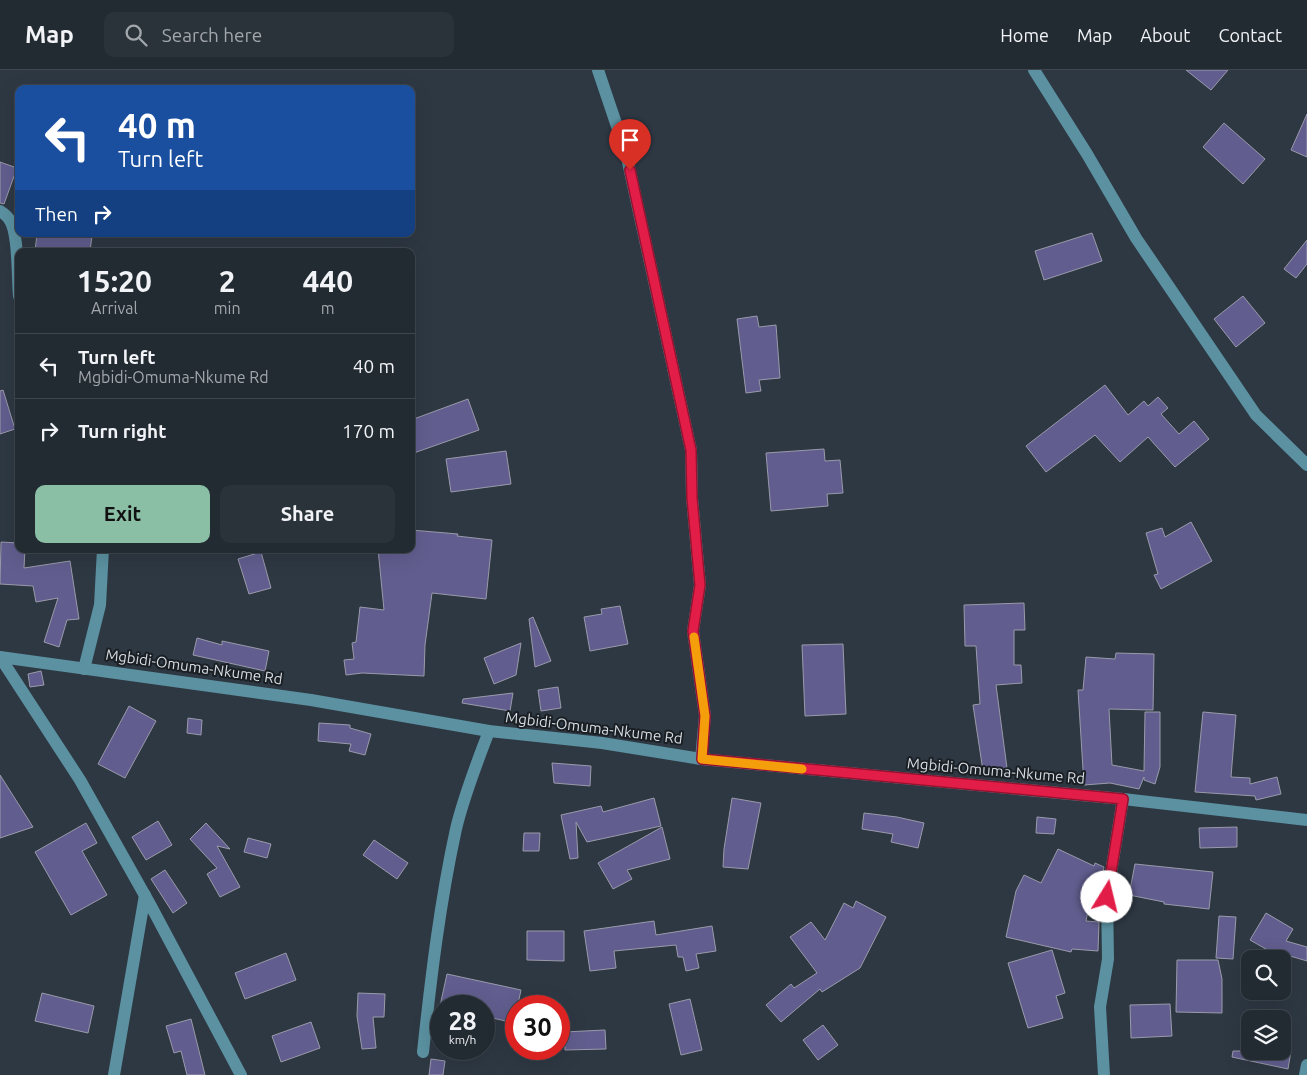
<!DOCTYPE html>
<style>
:root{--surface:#222a32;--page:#2a323a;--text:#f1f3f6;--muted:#a2a7ac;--line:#3f464d;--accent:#8abfa5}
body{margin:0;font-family:Ubuntu,sans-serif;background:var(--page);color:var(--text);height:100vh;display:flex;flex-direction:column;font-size:19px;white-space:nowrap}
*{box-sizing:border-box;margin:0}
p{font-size:16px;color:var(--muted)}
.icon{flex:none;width:28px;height:28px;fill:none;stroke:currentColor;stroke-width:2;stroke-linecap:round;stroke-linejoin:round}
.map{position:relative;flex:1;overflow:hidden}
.details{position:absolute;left:15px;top:178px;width:400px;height:305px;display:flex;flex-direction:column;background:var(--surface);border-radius:10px;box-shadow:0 5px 20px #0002,0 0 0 1px var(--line)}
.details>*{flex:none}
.banner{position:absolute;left:15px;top:15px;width:400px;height:152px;border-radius:10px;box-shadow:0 5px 20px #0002,0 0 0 1px var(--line);background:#1a4fa0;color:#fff;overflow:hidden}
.fabs{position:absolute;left:1241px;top:880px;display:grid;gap:10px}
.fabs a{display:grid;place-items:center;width:50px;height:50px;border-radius:10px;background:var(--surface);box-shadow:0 5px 20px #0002,0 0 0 1px var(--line);font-size:25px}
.speed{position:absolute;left:430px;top:925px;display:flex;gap:10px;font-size:25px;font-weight:700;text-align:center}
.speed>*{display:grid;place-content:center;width:65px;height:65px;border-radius:50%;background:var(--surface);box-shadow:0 5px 20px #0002,0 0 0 1px var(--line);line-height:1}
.speed small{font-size:12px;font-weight:400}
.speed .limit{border:8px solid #d22;background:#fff;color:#111}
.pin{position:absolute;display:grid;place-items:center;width:42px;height:42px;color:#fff;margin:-51px -21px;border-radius:50% 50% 50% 0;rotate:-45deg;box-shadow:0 0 5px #0007}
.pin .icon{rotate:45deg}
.me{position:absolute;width:55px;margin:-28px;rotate:9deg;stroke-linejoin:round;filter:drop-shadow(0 0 4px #0008)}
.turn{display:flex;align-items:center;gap:18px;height:105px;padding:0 20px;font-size:22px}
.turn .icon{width:65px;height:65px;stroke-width:2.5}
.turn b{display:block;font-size:35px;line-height:42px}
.then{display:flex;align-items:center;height:48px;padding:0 20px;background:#0003;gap:10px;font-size:19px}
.eta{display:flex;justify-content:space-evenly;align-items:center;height:85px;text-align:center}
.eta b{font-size:30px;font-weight:700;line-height:35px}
.action{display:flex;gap:10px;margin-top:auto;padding:10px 20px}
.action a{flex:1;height:58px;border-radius:10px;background:var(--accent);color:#111;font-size:20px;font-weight:700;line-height:58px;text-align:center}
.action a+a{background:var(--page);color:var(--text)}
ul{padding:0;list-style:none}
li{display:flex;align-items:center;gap:15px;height:65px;padding:0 20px;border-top:1px solid var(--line)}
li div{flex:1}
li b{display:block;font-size:19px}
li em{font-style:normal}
header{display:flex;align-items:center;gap:30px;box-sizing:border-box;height:70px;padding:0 25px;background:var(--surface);border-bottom:1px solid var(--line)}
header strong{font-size:24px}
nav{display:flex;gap:28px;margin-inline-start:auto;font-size:18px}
.search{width:350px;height:45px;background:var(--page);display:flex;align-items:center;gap:12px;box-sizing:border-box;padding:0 18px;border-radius:10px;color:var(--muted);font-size:19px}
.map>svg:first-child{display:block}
.building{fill:#615e8f;stroke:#9a9aaa}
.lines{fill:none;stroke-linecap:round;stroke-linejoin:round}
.minor{stroke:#5b91a1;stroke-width:12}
.route-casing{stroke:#92132f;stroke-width:12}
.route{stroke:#e11d48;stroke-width:9}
.slow{stroke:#f59e0b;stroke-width:9}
.labels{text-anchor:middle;stroke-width:4;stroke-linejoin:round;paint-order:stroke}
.street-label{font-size:15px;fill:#d6dce3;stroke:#1a1f24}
</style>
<header>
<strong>Map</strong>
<div class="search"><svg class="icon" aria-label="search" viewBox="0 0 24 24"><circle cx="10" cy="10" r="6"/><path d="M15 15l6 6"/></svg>Search here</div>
<nav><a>Home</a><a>Map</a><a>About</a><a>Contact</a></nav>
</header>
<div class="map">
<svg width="1307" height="1005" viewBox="0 0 1307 1005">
<rect width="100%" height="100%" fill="#2e3843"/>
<!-- building -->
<g class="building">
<path d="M1186 0H1228L1211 20Z"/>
<path d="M1307 44V87L1291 80Z"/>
<path d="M1224 53 1265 89 1243 114 1203 77Z"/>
<path d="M0 92 17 98 4 134 0 133Z"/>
<path d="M1092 163 1102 191 1044 210 1035 181Z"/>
<path d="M37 164 92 166 90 181H35Z"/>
<path d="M1307 170V194L1296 208 1284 199Z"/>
<path d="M1243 226 1265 253 1236 277 1214 249Z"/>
<path d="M757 246 759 257 776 255 780 308 759 310 761 321 746 323 737 249Z"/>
<path d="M1105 315 1128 345 1144 331 1148 336 1158 327 1168 338 1161 344 1179 364 1194 351 1209 369 1175 397 1148 367 1120 392 1095 365 1046 402 1026 376Z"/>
<path d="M3 320 15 359 0 364V321Z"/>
<path d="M468 329 479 360 411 384V350Z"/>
<path d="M824 379 825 391 840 390 843 423 827 424 828 436 771 441 766 383Z"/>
<path d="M506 381 511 414 451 422 446 389Z"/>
<path d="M1191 452 1212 491 1161 519 1154 505 1158 504 1146 463 1162 458 1165 467Z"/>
<path d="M411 460 458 464 457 466 492 470 486 529 432 523 425 575 424 606 362 603 346 605 344 590 354 589 352 573 356 572 360 537 384 540 378 479H411Z"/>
<path d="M1 472 19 473V479H25L24 498 70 491 79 549 67 550 59 577 44 572 58 528 36 532 33 516 0 514Z"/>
<path d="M261 482 271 518 249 524 238 489Z"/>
<path d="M1024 533 1025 560H1014V595H1021L1022 613 996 615 1007 698 983 701 973 635 980 634 976 576H965L964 535Z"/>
<path d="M620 536 628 574 590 581 584 547 602 544 601 539Z"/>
<path d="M533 547 551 591 535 597 529 549Z"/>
<path d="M197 568 222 575V571L269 581 265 601 193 585Z"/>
<path d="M521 573 516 605 494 614 484 588Z"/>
<path d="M843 574 846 644 805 646 802 575Z"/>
<path d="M1116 583 1154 584 1153 640 1109 639 1112 695 1144 701 1145 642H1160V697L1155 714 1144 710V707L1139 719 1110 713 1084 715 1078 620H1083L1086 587 1115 589Z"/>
<path d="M41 601 44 615 30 617 28 604Z"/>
<path d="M558 617 561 638 541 641 538 620Z"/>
<path d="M513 623 510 641 462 633 463 629Z"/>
<path d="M129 636 156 651 125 708 98 694Z"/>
<path d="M1203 642 1236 645 1231 707 1250 708V714L1277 707 1281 724 1256 730 1255 726 1195 722Z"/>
<path d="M188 648 202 650 201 665 187 663Z"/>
<path d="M319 653 350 655V658L371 664 365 685 349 681 351 674 318 671Z"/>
<path d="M552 693 591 696 590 716 554 713Z"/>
<path d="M0 705 33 757 0 768Z"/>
<path d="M654 728 661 756 587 772 576 752 578 788 570 789 561 745 601 736 603 742Z"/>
<path d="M732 728 761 733 748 799 723 797 724 779Z"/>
<path d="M864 743 897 747 924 753 918 778 891 772 893 764 862 759Z"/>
<path d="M1037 747 1056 749 1054 764 1036 763Z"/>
<path d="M158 751 172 775 146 790 132 767Z"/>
<path d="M86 753 97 773 82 781 107 825 71 845 35 782Z"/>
<path d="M206 753 230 779 217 776 240 817 220 827 207 804 217 798 190 769Z"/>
<path d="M662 757 670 789 627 800 632 809 613 819 598 793Z"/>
<path d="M1237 757V777L1200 778 1199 758Z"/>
<path d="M524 763H540L539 781H523Z"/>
<path d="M248 768 271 774 267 788 244 782Z"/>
<path d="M374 770 408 793 397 809 363 785Z"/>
<path d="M1058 779 1094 796 1095 793 1104 797 1101 810 1094 808 1086 851 1099 852 1098 881 1072 879 1071 882 1006 867 1016 821 1024 805 1041 813Z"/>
<path d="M1135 794 1213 802 1209 839 1164 834V832L1129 825Z"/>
<path d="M165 800 187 833 173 843 151 809Z"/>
<path d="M856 831 886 847 860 898 822 922 820 919 781 952 766 935 791 914 794 918 817 903 790 867 811 852 825 870 844 833 853 838Z"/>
<path d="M1266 843 1293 859 1286 871 1307 877V891L1280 883 1278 886 1250 870Z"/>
<path d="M1219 846 1236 847 1233 889 1216 888Z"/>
<path d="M654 851 656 865 712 856 716 881 696 884 699 898 686 901 683 887H678L676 875 614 881 616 898 590 901 584 861Z"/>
<path d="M527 861H564V891L527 890Z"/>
<path d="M1052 880 1065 923 1056 926 1063 948 1028 958 1008 893Z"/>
<path d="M286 883 296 910 245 929 235 903Z"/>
<path d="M1177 890H1218L1222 909V943L1176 942Z"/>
<path d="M447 904 521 920 514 953 484 946V936H440Z"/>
<path d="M42 923 94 936 88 963 35 951Z"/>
<path d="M358 923 385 924 384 947H373L376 978 362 979 357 946Z"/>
<path d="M690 929 702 980 681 985 669 934Z"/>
<path d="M1170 934 1172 966 1131 968 1130 935Z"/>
<path d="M191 949 205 1005H187L181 981 174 983 166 956Z"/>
<path d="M311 952 320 978 281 992 272 966Z"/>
<path d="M823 955 838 975 818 990 803 970Z"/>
<path d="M605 960 606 979 565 980 564 962Z"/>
<path d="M1233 981H1291L1288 999 1232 987Z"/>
<path d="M431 989 445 991 443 1005H429Z"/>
</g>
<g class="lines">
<!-- minor -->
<g class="minor">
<path d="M598 0 626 83 691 380 692 428 700 515 693 561 705 646 701 689"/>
<path d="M1034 0 1087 84 1136 168 1256 345 1307 395"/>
<path d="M0 141C3 143 7 146 9 149 19 162 17 207 19 226"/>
<path d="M0 587 311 630 489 661 602 673 701 689 1123 729 1307 750"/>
<path d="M0 587 80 710 152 838 241 1005"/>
<path d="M84 599 100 535 103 479"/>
<path d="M423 982C431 907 440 832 456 759 464 725 477 693 489 661"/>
<path d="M114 1005 145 825"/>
<path d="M1104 1005 1100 937 1108 889 1107 827 1123 729"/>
<path d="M1305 1005 1307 995"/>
</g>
</g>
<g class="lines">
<!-- route casing -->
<g class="route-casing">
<path id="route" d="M630 100 691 380 692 428 700 515 693 561 705 646 702 689 1123 729 1107 827"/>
</g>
<!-- route -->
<use href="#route" class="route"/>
<!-- slow -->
<path class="slow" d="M694 567 705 646 702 689 802 699"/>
</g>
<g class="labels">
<!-- street labels -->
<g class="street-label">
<text transform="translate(194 597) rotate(8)" y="5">Mgbidi-Omuma-Nkume Rd</text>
<text transform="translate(594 658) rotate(7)" y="5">Mgbidi-Omuma-Nkume Rd</text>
<text transform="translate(996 701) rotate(5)" y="5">Mgbidi-Omuma-Nkume Rd</text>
</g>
</g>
</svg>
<div class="fabs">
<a><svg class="icon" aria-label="search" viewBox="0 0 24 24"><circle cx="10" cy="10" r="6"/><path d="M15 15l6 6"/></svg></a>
<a><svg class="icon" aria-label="layers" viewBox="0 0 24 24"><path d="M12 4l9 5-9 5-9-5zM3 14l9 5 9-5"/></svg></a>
</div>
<div class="speed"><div>28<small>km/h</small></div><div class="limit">30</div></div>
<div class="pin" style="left:630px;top:100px;background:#d93025"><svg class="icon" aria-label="arrive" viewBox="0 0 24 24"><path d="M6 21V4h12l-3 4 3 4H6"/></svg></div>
<svg class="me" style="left:1107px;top:827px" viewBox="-20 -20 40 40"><circle r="19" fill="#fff"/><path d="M0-13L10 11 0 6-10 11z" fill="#e11d48"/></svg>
<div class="banner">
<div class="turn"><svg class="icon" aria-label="left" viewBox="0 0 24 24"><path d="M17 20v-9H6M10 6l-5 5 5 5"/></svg><div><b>40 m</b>Turn left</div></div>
<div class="then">Then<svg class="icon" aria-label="right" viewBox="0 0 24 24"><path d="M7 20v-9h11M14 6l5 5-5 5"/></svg></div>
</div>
<section class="details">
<div class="eta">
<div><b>15:20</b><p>Arrival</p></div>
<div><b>2</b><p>min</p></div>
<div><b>440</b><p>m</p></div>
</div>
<ul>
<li><svg class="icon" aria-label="left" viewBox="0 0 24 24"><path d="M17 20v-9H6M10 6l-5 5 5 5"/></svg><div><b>Turn left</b><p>Mgbidi-Omuma-Nkume Rd</p></div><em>40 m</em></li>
<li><svg class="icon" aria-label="right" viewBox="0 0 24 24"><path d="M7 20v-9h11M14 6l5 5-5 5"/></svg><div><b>Turn right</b></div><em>170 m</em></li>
</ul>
<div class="action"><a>Exit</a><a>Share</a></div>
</section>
</div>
